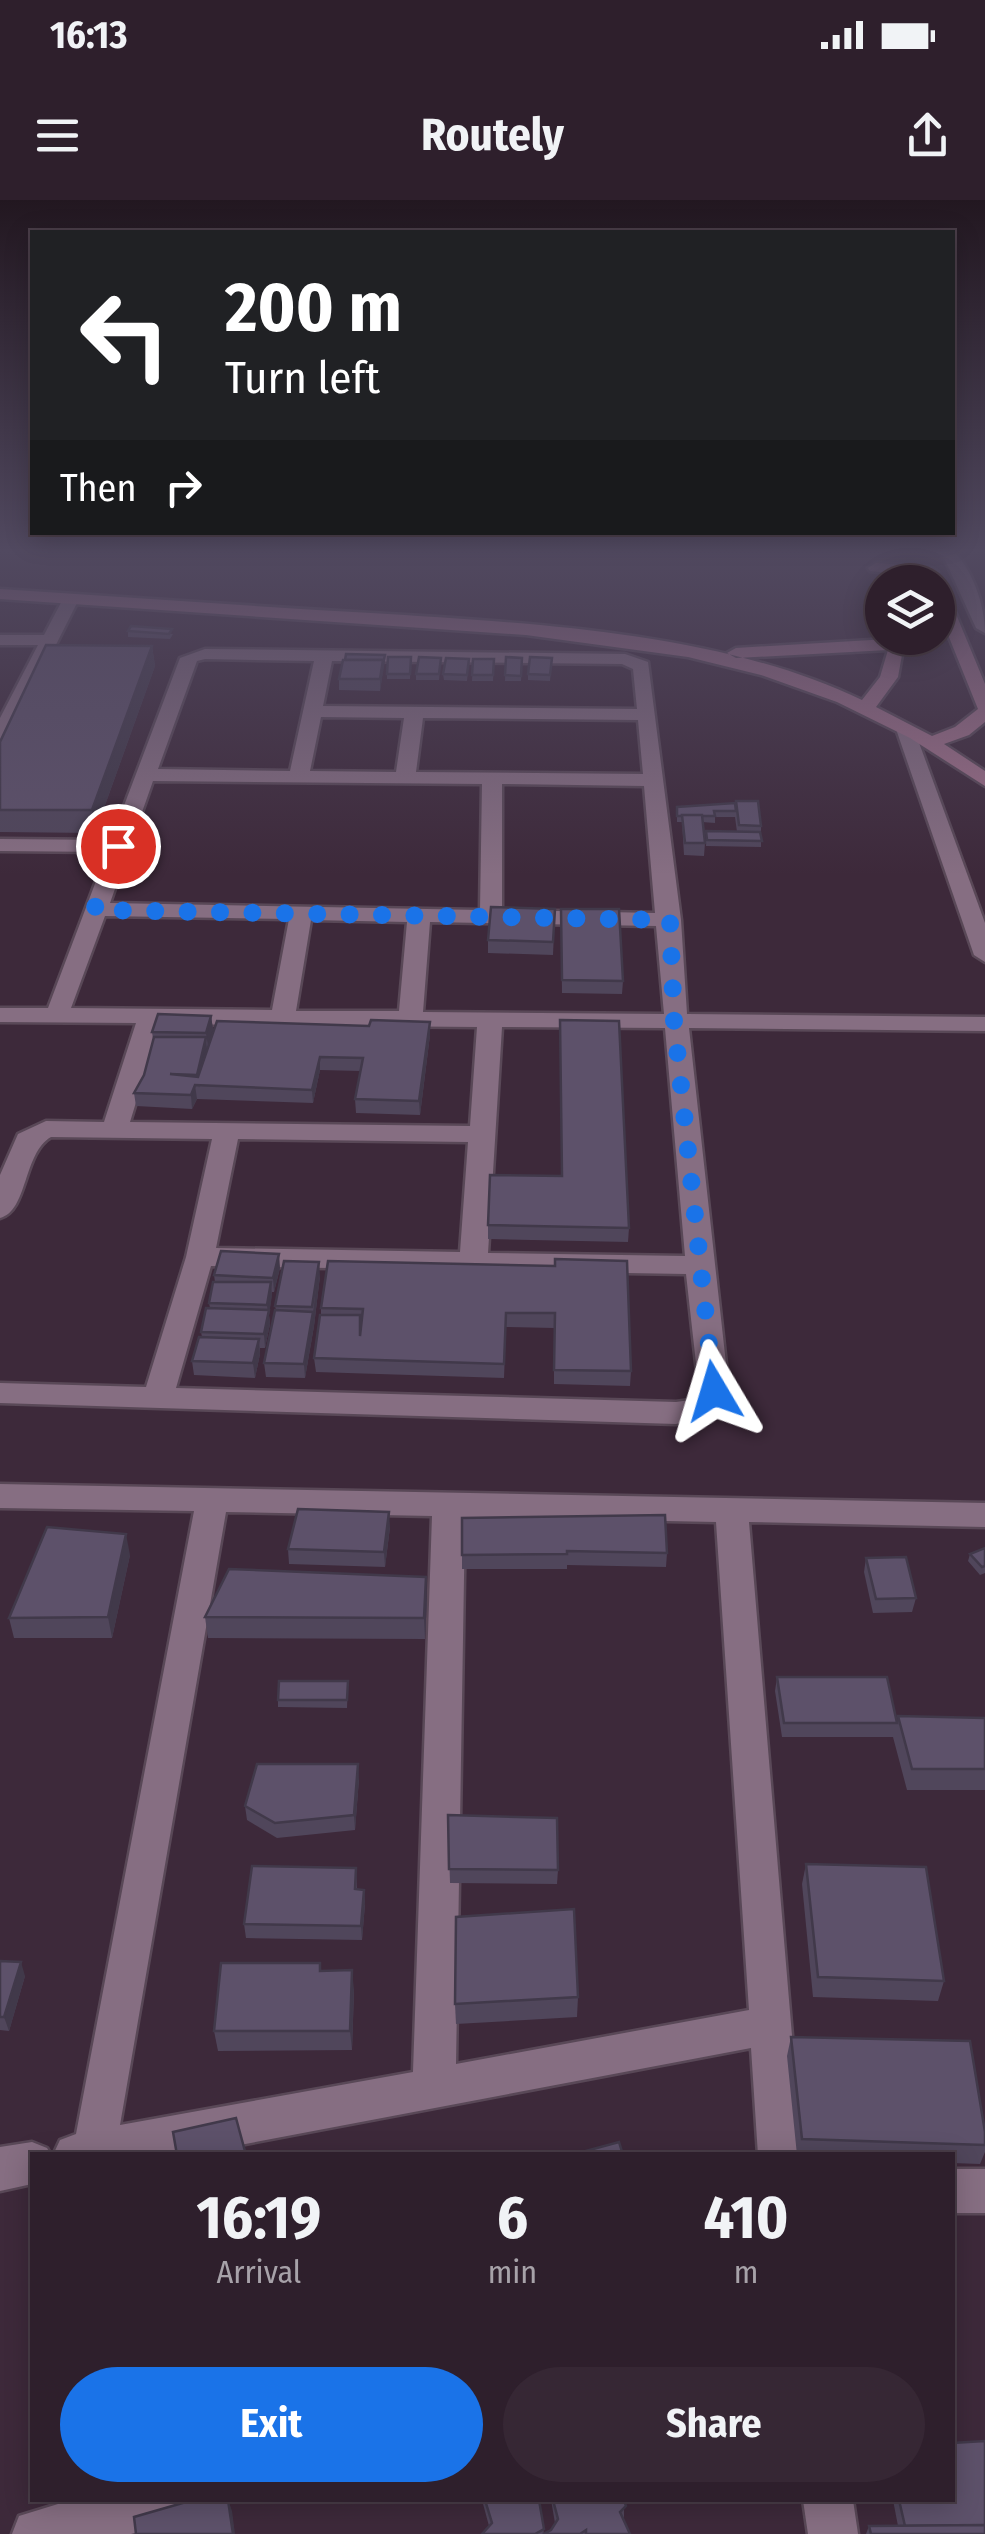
<!DOCTYPE html>
<style>
:root{--surface:#2e1f2c;--page:#362734;--text:#f1f3f6;--muted:#a7a2a9;--line:#493d48;--accent:#1a73e8}
body{margin:0;font-family:"Fira Sans Condensed",sans-serif;background:var(--page);color:var(--text);height:100vh;display:flex;flex-direction:column;font-size:38px;white-space:nowrap}
*{box-sizing:border-box;margin:0}
p{font-size:32px;color:var(--muted)}
.icon{flex:none;width:55px;height:55px;fill:none;stroke:currentColor;stroke-width:2;stroke-linecap:round;stroke-linejoin:round}
.map{position:relative;flex:1;overflow:hidden}
.sheet{position:absolute;left:30px;top:1952px;width:925px;height:350px;display:flex;flex-direction:column;background:var(--surface);border-radius:0px;box-shadow:0 5px 25px #0003,0 0 0 2px var(--line)}
.sheet>*{flex:none}
.guide{position:absolute;left:30px;top:30px;width:925px;height:305px;border-radius:0px;box-shadow:0 5px 25px #0003,0 0 0 2px var(--line);background:#202124;color:#fff;overflow:hidden}
.controls{position:absolute;left:865px;top:365px;display:grid;gap:20px}
.controls a{display:grid;place-items:center;width:90px;height:90px;border-radius:50%;background:var(--surface);box-shadow:0 5px 25px #0003,0 0 0 2px var(--line);font-size:50px}
.pin{position:absolute;display:grid;place-items:center;width:85px;height:85px;color:#fff;margin:-42px;border:5px solid #fff;border-radius:50%;box-shadow:0 2px 10px #0007}
.me{position:absolute;width:110px;margin:-55px;rotate:353deg;stroke-linejoin:round;filter:drop-shadow(0 0 8px #0008)}
.turn{display:flex;align-items:center;gap:35px;height:210px;padding:0 30px;font-size:45px}
.turn .icon{width:130px;height:130px;stroke-width:2.5}
.turn b{display:block;font-size:70px;line-height:85px}
.then{display:flex;align-items:center;height:95px;padding:0 30px;background:#0003;gap:20px;font-size:38px}
.eta{display:flex;justify-content:space-evenly;align-items:center;height:170px;text-align:center}
.eta b{font-size:60px;font-weight:700;line-height:70px}
.button{display:flex;gap:20px;margin-top:auto;padding:20px 30px}
.button a{flex:1;height:115px;border-radius:60px;background:var(--accent);color:#fff;font-size:40px;font-weight:700;line-height:115px;text-align:center}
.button a+a{background:var(--page);color:var(--text)}
.status{display:flex;justify-content:space-between;align-items:center;height:70px;padding:0 50px;background:var(--surface);direction:ltr}
.status svg{height:28px;fill:currentColor}
header{display:flex;justify-content:space-between;align-items:center;height:130px;padding:0 30px;background:var(--surface);font-size:45px;font-weight:700}
.map>svg:first-child{display:block}
.lines{fill:none;stroke-linecap:round;stroke-linejoin:round}
.street-casing{stroke:#594857;stroke-width:5}
.secondary-casing{stroke:#594857;stroke-width:5}
.street{fill:#866e82;fill-rule:evenodd}
.secondary{fill:#9e7089;fill-rule:evenodd}
.wall{fill:#50465b}
.shaded-wall{fill:#41394a}
.building{fill:#5d516a;stroke:#41394a;stroke-width:2.5}
.route{stroke:#1a73e8;stroke-width:18;stroke-dasharray:0 32.4}
</style>
<div class="status"><b>16:13</b><svg viewBox="0 0 49 12"><path d="M0 12V9h3v3zM5 12V6h3v6zM10 12V3h3v9zM15 12V0h3v12zM26 1h20v11H26zM47 4h2v5h-2z"/></svg></div>
<header><svg class="icon" aria-label="menu" viewBox="0 0 24 24"><path d="M4 6h16M4 12h16M4 18h16"/></svg>Routely<svg class="icon" aria-label="share" viewBox="0 0 24 24"><path d="M12 15V3M7 8l5-5 5 5M5 13v7h14v-7"/></svg></header>
<div class="map">
<svg width="985" height="2334" viewBox="0 0 985 2334">
<rect width="100%" height="100%" fill="#3d293a"/>
<g class="lines">
<!-- street casing -->
<g class="street-casing">
<g id="street">
<path d="M933 348H950C972 367 985 405 985 433L976 428 945 360Z"/>
<path d="M65 395 79 399 10 536 0 542V518L38 445H0V435H44Z"/>
<path d="M205 449 625 454 648 462 681 720 687 814 985 817V831L689 828 729 1191 711 1216 676 1224 0 1203V1183L146 1187 186 1057 212 939 51 937C23 953 28 1011 0 1018V975L18 934 46 921 104 922 136 823 0 822V808H48L107 652 0 651V639L111 640 180 458ZM205 459 314 461 290 571 158 569 197 461ZM332 461 622 464 633 469 637 509 323 506ZM321 517 404 518 396 572 310 571ZM423 518 638 520 643 574 416 572ZM153 581 482 584 480 710 110 703ZM502 584 644 586 655 713 502 710ZM105 716 289 719 272 810 71 808ZM311 720 407 722 399 811H296ZM430 722 656 726 664 814 423 812ZM160 824 477 827 470 926 130 922ZM502 827 665 828 685 1056 488 1053ZM238 939 468 942 460 1052 216 1048ZM211 1066 686 1074 699 1190 690 1200 676 1202 176 1188Z"/>
<path d="M905 523 914 529 985 723V762L974 755 896 529Z"/>
<path d="M0 1284 985 1303V1327L749 1322 802 1955H758L751 1848 187 1955H53L60 1940 76 1934 194 1311 0 1308ZM226 1312 432 1316 413 1872 120 1925ZM465 1317 716 1322 749 1810 456 1864Z"/>
<path d="M32 1942 47 1948 51 1955H32V1984L0 1991V1947Z"/>
<rect x="952" y="1969" width="33" height="44"/>
<path d="M71 2300H191L184 2318 131 2334H12L19 2316Z"/>
<path d="M803 2300H853L858 2334H808Z"/>
</g>
</g>
<!-- secondary casing -->
<g class="secondary-casing">
<g id="secondary">
<path d="M876 363 930 367 938 372 930 377 870 371 868 368Z"/>
<path d="M938 385 946 390 985 484V522L969 535 944 544 985 571V586L910 538 837 502 761 475 688 457 526 435 0 399V389C124 397 247 406 371 413 527 423 719 431 862 500L880 477 888 450 736 458 727 453 736 448 905 438 898 477 876 507 932 536 955 527 978 509 938 410Z"/>
</g>
</g>
<!-- street -->
<use href="#street" class="street"/>
<!-- secondary -->
<use href="#secondary" class="secondary"/>
</g>
<!-- wall -->
<g class="wall">
<path d="M128 431 173 434 170 439 128 437Z"/>
<path d="M152 446 155 466 95 633 0 632V542Z"/>
<path d="M385 455 380 491 339 490V479Z"/>
<path d="M411 457 410 479H387V474Z"/>
<path d="M506 457 522 458 521 481H505Z"/>
<path d="M441 458 439 480H416V474Z"/>
<path d="M552 458 550 481 528 480V474Z"/>
<path d="M469 459 467 481 444 480 443 474Z"/>
<path d="M473 459H494L493 481H472Z"/>
<path d="M735 603 761 626V647L706 646V631L737 632 735 617H715V623L702 622 705 643 704 656 684 655 682 622H677V607Z"/>
<path d="M555 709 553 755 488 753V740Z"/>
<path d="M561 709 623 781 622 794 562 793Z"/>
<path d="M211 816 213 829 207 850 430 835 420 915 356 913 355 899 361 871 320 870 313 903 197 899 192 909 136 906 134 893 144 875 153 839 152 832Z"/>
<path d="M562 976 629 1028 628 1042 488 1039V1025Z"/>
<path d="M555 1066 631 1171 630 1186 554 1184V1128L506 1127 504 1178 316 1172 314 1158 321 1115V1108Z"/>
<path d="M280 1068 274 1092H272L269 1115 270 1124 265 1148H260V1154L255 1178 194 1175 192 1161 202 1137 201 1132 210 1108 209 1103 215 1082 214 1075Z"/>
<path d="M320 1076 314 1126 305 1178 266 1177 264 1163 276 1110 275 1106Z"/>
<path d="M462 1318 667 1353 666 1367 567 1365V1369H462Z"/>
<path d="M390 1327 385 1367 289 1364 288 1349Z"/>
<path d="M985 1348V1373L980 1375 968 1361 970 1354Z"/>
<path d="M130 1355 112 1438H14L9 1418Z"/>
<path d="M866 1358 916 1398 912 1412 873 1413 864 1372Z"/>
<path d="M427 1398 425 1439 208 1438 205 1417Z"/>
<path d="M777 1477 897 1523 898 1516 985 1518V1590H907L893 1537H782L775 1491Z"/>
<path d="M348 1481 347 1508 278 1507V1500Z"/>
<path d="M359 1579 355 1630 277 1638 247 1620 245 1606Z"/>
<path d="M448 1615 558 1670 557 1684 450 1683Z"/>
<path d="M806 1664 944 1781 938 1801 813 1797 802 1684Z"/>
<path d="M356 1668 357 1689 364 1690 365 1704 362 1740 246 1738 244 1724Z"/>
<path d="M0 1761 25 1776 9 1831 0 1830Z"/>
<path d="M321 1771 354 1790 352 1850 218 1851 214 1831Z"/>
<path d="M578 1797 577 1817 456 1824 455 1804Z"/>
<path d="M791 1837 985 1932V1952L980 1964 952 1963V1955H797L787 1856Z"/>
<path d="M482 2300H539L544 2334 551 2330 555 2323 551 2300H624V2317L623 2319 630 2334H482L489 2326Z"/>
<path d="M893 2300H952L985 2334H866L869 2326H898Z"/>
</g>
<!-- shaded-wall -->
<g class="shaded-wall">
<path d="M152 446 155 466 95 633 92 610Z"/>
<path d="M385 455V461L380 491V479Z"/>
<path d="M211 816 213 829 208 847 206 833Z"/>
<path d="M430 822V835L420 915 419 901Z"/>
<path d="M206 837 207 850 199 888 197 875Z"/>
<path d="M320 857V870L313 903 312 890Z"/>
<path d="M195 885 197 899 192 909 191 895Z"/>
<path d="M279 1054 280 1068 274 1092 273 1078Z"/>
<path d="M319 1062 320 1076 314 1126 305 1178 304 1164 313 1113Z"/>
<path d="M271 1082 272 1096 269 1115 270 1124 265 1148 264 1134 268 1114 267 1105Z"/>
<path d="M259 1139 260 1154 255 1178 253 1163Z"/>
<path d="M389 1312 390 1327 385 1367 384 1352Z"/>
<path d="M126 1334 130 1355 112 1438 108 1417Z"/>
<path d="M426 1377 427 1398 425 1439 424 1418Z"/>
<path d="M358 1564 359 1579 355 1630 354 1615Z"/>
<path d="M364 1690 365 1704 362 1740 361 1726Z"/>
<path d="M21 1762 25 1776 9 1831 4 1817Z"/>
<path d="M352 1770 354 1790 352 1850 350 1831Z"/>
<path d="M228 2300 232 2311 235 2334H233Z"/>
</g>
<!-- building -->
<g class="building">
<path d="M131 426 172 429 169 434 128 431Z"/>
<path d="M46 445 152 446 92 610H0V542Z"/>
<path d="M346 454 385 455 383 464V460H345Z"/>
<path d="M388 457H411L410 474H387Z"/>
<path d="M419 457 441 458 439 474H416Z"/>
<path d="M506 457 522 458 521 476 505 475Z"/>
<path d="M530 457 552 458 550 475 528 474Z"/>
<path d="M446 458 469 459 467 475 443 474Z"/>
<path d="M473 459H494L493 475H472Z"/>
<path d="M343 460H383L380 479H339Z"/>
<path d="M736 601H758L761 626 739 625Z"/>
<path d="M735 603 736 611H714L715 616H677V607Z"/>
<path d="M682 615H702L705 643H685Z"/>
<path d="M706 631 760 632 762 641 707 640Z"/>
<path d="M491 707 555 709 553 742 488 740Z"/>
<path d="M561 709H619L623 781 562 780Z"/>
<path d="M158 814 211 816 206 833 152 832Z"/>
<path d="M371 820 430 822 419 901 355 899 363 858 320 857 312 890 195 885 191 895 134 893 144 875 154 837H206L197 875 170 874 198 877 217 821 369 826Z"/>
<path d="M560 820 619 821 629 1028 488 1025 490 975 562 976Z"/>
<path d="M221 1051 279 1054 273 1078 214 1075Z"/>
<path d="M555 1059 627 1061 631 1171 554 1170 555 1113H506L504 1164 314 1158 320 1115H360V1136L363 1109 321 1108 328 1061 555 1066Z"/>
<path d="M284 1061 319 1062 312 1107 275 1106Z"/>
<path d="M213 1082H271L267 1105 209 1103Z"/>
<path d="M206 1108 269 1110 264 1134 201 1132Z"/>
<path d="M275 1110 313 1112 304 1164 264 1163Z"/>
<path d="M199 1137 259 1139 253 1163 192 1161Z"/>
<path d="M298 1309 389 1312 384 1352 288 1349Z"/>
<path d="M665 1315 667 1353 567 1351V1354L462 1355V1318Z"/>
<path d="M47 1327 126 1334 108 1417 9 1418Z"/>
<path d="M985 1348V1366L982 1367 970 1354Z"/>
<path d="M906 1357 916 1398 876 1399 866 1358Z"/>
<path d="M229 1369 426 1377 424 1418 205 1417Z"/>
<path d="M777 1477H887L897 1523H784Z"/>
<path d="M279 1481H348L347 1500H278Z"/>
<path d="M898 1516 985 1518V1569H912Z"/>
<path d="M257 1564H358L354 1615 275 1623 245 1606Z"/>
<path d="M448 1615 557 1618 558 1670 449 1669Z"/>
<path d="M806 1664 926 1667 944 1781 818 1777Z"/>
<path d="M252 1666 356 1668 355 1689 364 1690 361 1726 244 1724Z"/>
<path d="M574 1709 578 1797 455 1804 456 1717Z"/>
<path d="M0 1761 21 1762 4 1817H0Z"/>
<path d="M221 1763H320V1771L352 1770 350 1831H214Z"/>
<path d="M791 1837 970 1841 985 1932V1945L802 1939Z"/>
<path d="M236 1918 246 1955H177L173 1932Z"/>
<path d="M619 1942 623 1955H571Z"/>
<path d="M985 2241V2325L905 2326 899 2300H952V2243Z"/>
<path d="M193 2300H228L233 2334H136L134 2317Z"/>
<path d="M485 2300H539L544 2329 535 2334H482L492 2323Z"/>
<path d="M553 2300H624L626 2306 620 2312 630 2334H586V2330L580 2334H543L551 2330 558 2319Z"/>
<path d="M985 2325V2334H871L869 2326Z"/>
</g>
<!-- sky -->
<linearGradient id="sky" x2="0" y2="1"><stop stop-color="#221720"/><stop offset="0.52" stop-color="#514960"/><stop offset="1" stop-color="#514960" stop-opacity="0"/></linearGradient>
<rect width="985" height="675" fill="url(#sky)"/>
<g class="lines">
<!-- route -->
<path class="route" d="M118 646 94 710 670 720 674 821 714 1191"/>
</g>
</svg>
<div class="controls">
<a><svg class="icon" aria-label="layers" viewBox="0 0 24 24"><path d="M12 4l9 5-9 5-9-5zM3 14l9 5 9-5"/></svg></a>
</div>
<div class="pin" style="left:118px;top:646px;background:#d93025"><svg class="icon" aria-label="arrive" viewBox="0 0 24 24"><path d="M6 21V4h12l-3 4 3 4H6"/></svg></div>
<svg class="me" style="left:714px;top:1191px" viewBox="-20 -20 40 40"><path d="M0-17L14 15 0 8-14 15z" fill="#1a73e8" stroke="#fff" stroke-width="4"/></svg>
<div class="guide">
<div class="turn"><svg class="icon" aria-label="left" viewBox="0 0 24 24"><path d="M17 20v-9H6M10 6l-5 5 5 5"/></svg><div><b>200 m</b>Turn left</div></div>
<div class="then">Then<svg class="icon" aria-label="right" viewBox="0 0 24 24"><path d="M7 20v-9h11M14 6l5 5-5 5"/></svg></div>
</div>
<section class="sheet">
<div class="eta">
<div><b>16:19</b><p>Arrival</p></div>
<div><b>6</b><p>min</p></div>
<div><b>410</b><p>m</p></div>
</div>
<div class="button"><a>Exit</a><a>Share</a></div>
</section>
</div>
